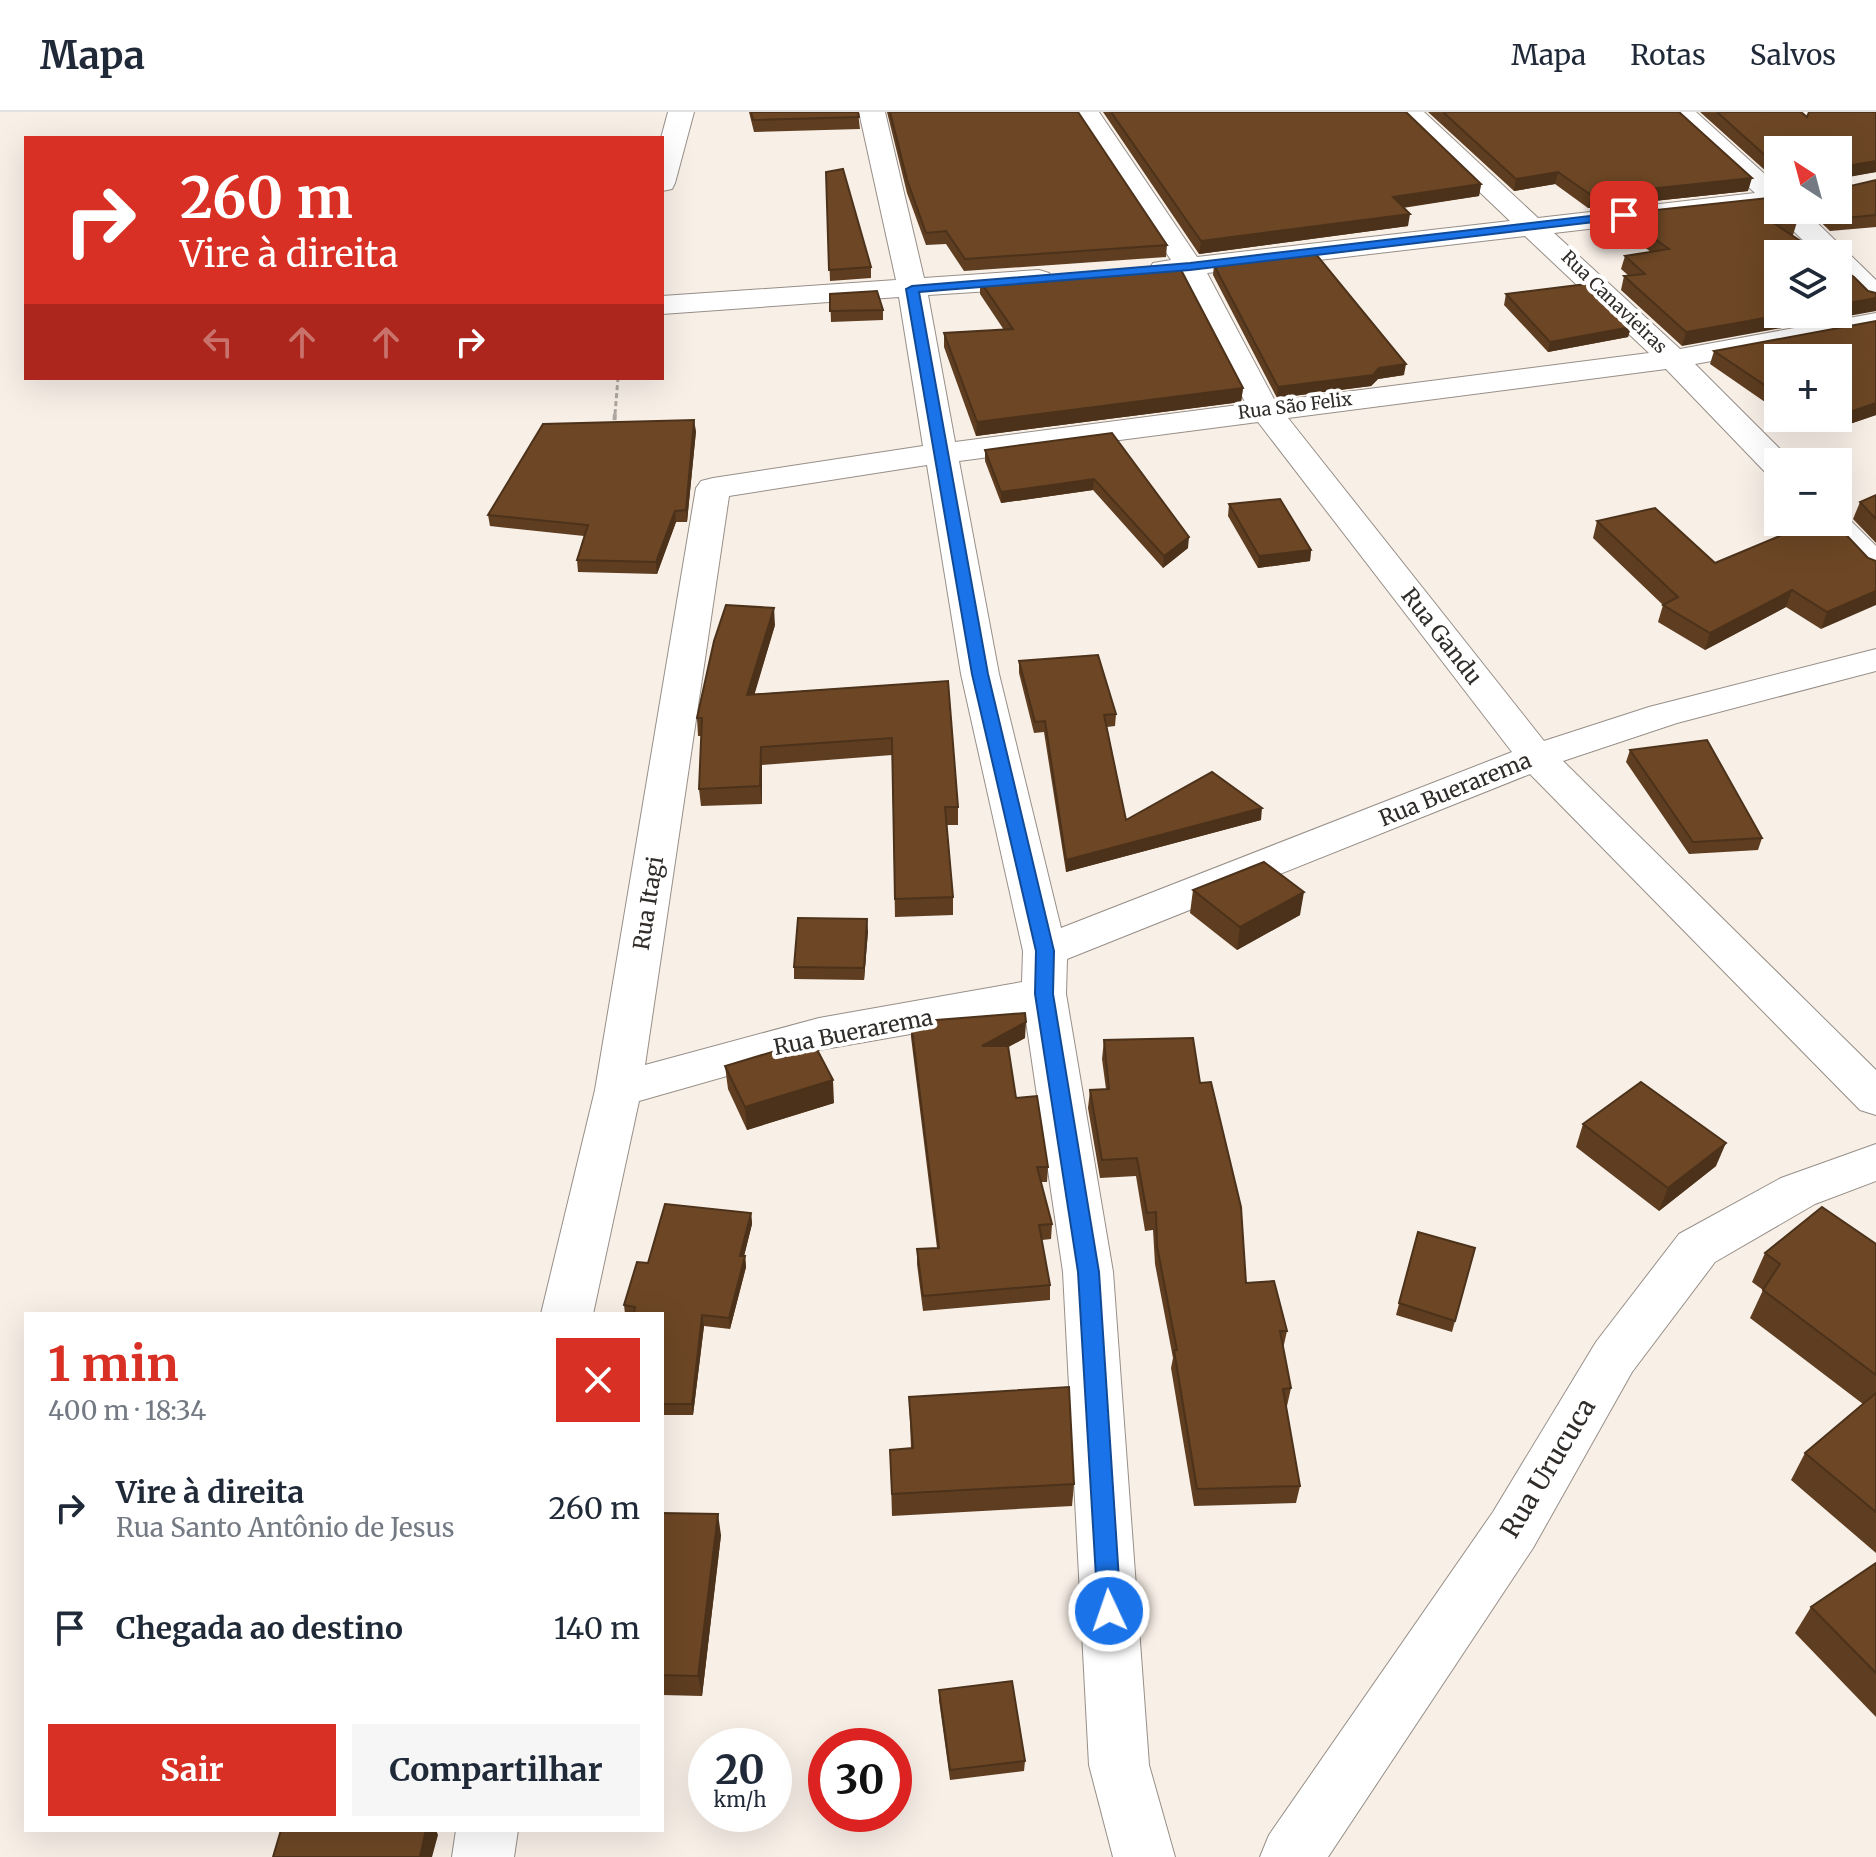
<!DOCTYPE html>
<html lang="pt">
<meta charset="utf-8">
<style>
:root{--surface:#fff;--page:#f6f6f7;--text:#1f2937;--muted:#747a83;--line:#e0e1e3;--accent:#d93025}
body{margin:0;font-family:Merriweather,serif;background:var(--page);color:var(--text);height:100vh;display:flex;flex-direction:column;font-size:30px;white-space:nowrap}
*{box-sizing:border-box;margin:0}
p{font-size:26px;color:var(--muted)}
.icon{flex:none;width:44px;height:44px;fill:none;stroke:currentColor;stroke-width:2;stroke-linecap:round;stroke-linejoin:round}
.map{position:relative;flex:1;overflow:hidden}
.details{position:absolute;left:24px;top:1200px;width:640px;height:520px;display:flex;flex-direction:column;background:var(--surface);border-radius:0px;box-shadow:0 8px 32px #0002}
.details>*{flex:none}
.top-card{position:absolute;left:24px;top:24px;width:640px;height:244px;border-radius:0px;box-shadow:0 8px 32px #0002;background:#d93025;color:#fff;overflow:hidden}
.needle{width:52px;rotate:324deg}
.tools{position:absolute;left:1764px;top:24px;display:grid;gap:16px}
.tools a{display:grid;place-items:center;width:88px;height:88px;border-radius:0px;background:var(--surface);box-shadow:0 8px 32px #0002;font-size:40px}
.speed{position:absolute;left:688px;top:1616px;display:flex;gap:16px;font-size:40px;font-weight:700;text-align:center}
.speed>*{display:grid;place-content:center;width:104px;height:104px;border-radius:50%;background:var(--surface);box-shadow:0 8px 32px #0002;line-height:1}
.speed small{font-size:20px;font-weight:400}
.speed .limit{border:12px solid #d22;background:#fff;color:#111}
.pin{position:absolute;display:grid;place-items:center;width:68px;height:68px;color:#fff;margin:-34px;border-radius:16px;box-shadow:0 4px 12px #0006}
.me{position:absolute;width:88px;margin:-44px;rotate:357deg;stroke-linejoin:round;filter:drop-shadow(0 0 6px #0008)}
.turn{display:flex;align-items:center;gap:28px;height:168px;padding:0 24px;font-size:36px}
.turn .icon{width:104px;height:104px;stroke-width:2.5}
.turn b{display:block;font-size:56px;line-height:68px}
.lanes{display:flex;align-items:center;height:76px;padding:0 24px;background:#0003;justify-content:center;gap:40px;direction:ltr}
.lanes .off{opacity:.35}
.round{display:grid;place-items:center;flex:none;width:84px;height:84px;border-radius:0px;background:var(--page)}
.headline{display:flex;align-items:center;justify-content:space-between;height:136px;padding:0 24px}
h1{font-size:48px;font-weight:700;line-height:60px;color:var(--accent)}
.cta{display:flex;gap:16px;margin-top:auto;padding:16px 24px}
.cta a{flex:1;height:92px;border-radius:0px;background:var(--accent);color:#fff;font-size:32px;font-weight:700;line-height:92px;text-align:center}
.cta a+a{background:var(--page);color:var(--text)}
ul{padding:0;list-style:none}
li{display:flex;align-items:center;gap:24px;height:120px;padding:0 24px}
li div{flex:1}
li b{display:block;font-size:30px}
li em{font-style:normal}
header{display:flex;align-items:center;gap:48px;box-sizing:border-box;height:112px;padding:0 40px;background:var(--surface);border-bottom:2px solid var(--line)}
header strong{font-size:38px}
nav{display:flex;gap:44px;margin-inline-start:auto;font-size:28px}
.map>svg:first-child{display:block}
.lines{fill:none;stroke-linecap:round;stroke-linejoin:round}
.street-casing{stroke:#978f88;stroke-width:2}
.path-far1{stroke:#aea7a1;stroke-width:3;stroke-dasharray:5 3;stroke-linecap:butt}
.path{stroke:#aea7a1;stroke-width:4;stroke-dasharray:6 3;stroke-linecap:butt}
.street{fill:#fff;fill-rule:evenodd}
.wall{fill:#5e3d20}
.shaded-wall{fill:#4c321a}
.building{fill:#6d4725;stroke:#4c321a;stroke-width:2}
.route{fill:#1a73e8;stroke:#114b97;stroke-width:2}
.labels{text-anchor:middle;stroke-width:8;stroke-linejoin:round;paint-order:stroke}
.far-street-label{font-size:18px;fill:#2f2c29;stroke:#fff}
.street-label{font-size:22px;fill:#2f2c29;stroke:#fff}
.near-street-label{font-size:26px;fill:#2f2c29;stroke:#fff}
</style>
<header>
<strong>Mapa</strong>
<nav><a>Mapa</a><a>Rotas</a><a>Salvos</a></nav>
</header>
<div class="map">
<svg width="1876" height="1745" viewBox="0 0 1876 1745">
<rect width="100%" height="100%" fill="#f8efe7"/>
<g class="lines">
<!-- street casing -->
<g class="street-casing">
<g id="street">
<path d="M668 0H694L675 71 672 77 662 79 661 26Z"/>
<path d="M859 0H885L924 166 1039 158 1049 161 1053 167 1049 173 1039 176 928 183 955 330 1246 292 1180 164 1153 163 1149 157 1153 151 1171 148 1073 0H1099L1197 145 1510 109 1396 0H1424L1538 106 1755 81 1668 0H1696L1778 74V98H1804L1876 168V193L1866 190 1838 163V142H1817L1778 104 1775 95 1554 121 1680 237 1876 201V219L1695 252 1790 347 1792 350H1778V364L1766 361 1666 257 1288 306 1544 629 1649 595 1876 537V559L1677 611 1563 649 1876 958V1003L1860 998 1530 662 1067 847 1066 882 1113 1160 1149 1653 1175 1745H1113L1089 1653 1063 1160 1025 902 819 938 639 989 593 1202H541L595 978 696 376 701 369 713 366 923 334 899 185 662 202V184L896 168ZM1525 124 1649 241 1275 289 1207 161ZM1258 310 1512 640 1061 816 999 562 959 349ZM927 353 961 562 1023 839 1022 870 819 906 645 953 729 384Z"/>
<path d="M1838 401 1845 403 1876 434V465L1864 461 1816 410H1838Z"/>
<path d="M1876 1032V1069L1815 1092 1715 1150 1632 1260 1533 1436 1328 1745H1260L1269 1723 1493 1400 1596 1230 1679 1122 1781 1066Z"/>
<path d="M456 1718H518L514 1745H452Z"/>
</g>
</g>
<!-- path-far1 -->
<path class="path-far1" d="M615 302 618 266"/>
<!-- path -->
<path class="path" d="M614 317 615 300"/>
<!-- street -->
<use href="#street" class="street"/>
</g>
<!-- wall -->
<g class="wall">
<path d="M749 0H858L860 17 754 20Z"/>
<path d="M887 0H1078L1167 133 1166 145 964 159 946 132 926 133 907 81Z"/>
<path d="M1103 0H1406L1481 72 1479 84 1403 96 1408 114 1199 142Z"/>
<path d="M1428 0H1679L1748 79 1588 96 1555 72 1514 79Z"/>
<path d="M1700 0H1801L1807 5 1876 0V60L1839 66V73L1842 76 1876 68V115L1830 119 1808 98H1838L1778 38V70Z"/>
<path d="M826 60 871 155V166L830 169Z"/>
<path d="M1778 98 1797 110 1793 123H1791L1682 234 1621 178 1624 164H1629L1621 157 1625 144 1651 140 1616 115 1619 102Z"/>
<path d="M1214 153 1404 263 1378 267 1371 274 1277 286 1213 163Z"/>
<path d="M980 169 1243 276 1241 290 976 324 944 235V221L1004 218 980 182Z"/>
<path d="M830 182 883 198V208L831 210Z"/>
<path d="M1506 182 1631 215 1628 225 1548 240 1504 193Z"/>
<path d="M1876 209V303L1832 318 1823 312 1806 318 1789 306H1838V246H1778V299L1710 252 1714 239Z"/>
<path d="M696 319 687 410H676L657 462 578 460 577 448 584 424 490 414 488 403Z"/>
<path d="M1112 321 1188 436 1163 456 1093 378 1001 391 985 349V338Z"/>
<path d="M1876 383V431L1853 407 1860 390Z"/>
<path d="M1229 392 1311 438 1310 449 1258 456 1228 404Z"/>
<path d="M1597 409 1715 451 1868 446 1821 517 1786 495 1705 538 1658 510 1663 493 1593 426Z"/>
<path d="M775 513 754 582 948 569 958 695V713H947L953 785V803L895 805 892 643 762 653V692L701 694 699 677 701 624H698L697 606Z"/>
<path d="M1019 549 1116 602 1115 614 1107 615 1126 708H1261L1066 760 1044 620 1034 621 1019 561Z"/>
<path d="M1630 638 1762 726 1758 738 1689 742 1626 650Z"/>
<path d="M1193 778 1300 803 1237 838 1190 801Z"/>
<path d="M868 819 864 868 794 867V855Z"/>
<path d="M911 910 1025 926 1008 935 1016 986 1048 1055 1047 1070H1041L1052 1112 1051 1127 1042 1128 1050 1173V1188L923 1199 917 1152V1137L937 1136 911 925Z"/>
<path d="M1104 928 1200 971 1246 1171 1287 1219 1283 1237 1291 1276 1287 1294H1286L1300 1374 1296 1391 1194 1394 1171 1256 1173 1246 1155 1152 1153 1118 1145 1119 1136 1064 1100 1066 1088 996 1090 978 1106 977 1102 947Z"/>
<path d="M725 954 834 991 747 1018 728 977Z"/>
<path d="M1583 1012 1716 1054 1659 1099 1576 1035Z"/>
<path d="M751 1101 752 1112 744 1144H745L746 1155 730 1217 704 1214 693 1303H662V1202H625L624 1193 648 1151Z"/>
<path d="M1418 1120 1475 1136 1452 1220 1396 1203Z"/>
<path d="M1876 1132V1441L1791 1368 1805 1341 1863 1292 1750 1206 1763 1178 1752 1170 1765 1141Z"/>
<path d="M909 1285 1074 1372 1072 1394 892 1404 890 1338 911 1336Z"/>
<path d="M662 1401 721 1423 702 1584 662 1583Z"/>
<path d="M1876 1451V1605L1795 1521 1811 1495Z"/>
<path d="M939 1578 1025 1649 1024 1659 950 1668 939 1588Z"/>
</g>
<!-- shaded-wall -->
<g class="shaded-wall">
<path d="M1876 49V60L1838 67 1840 55Z"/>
<path d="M1558 60 1555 72 1514 79 1516 67Z"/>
<path d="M1752 66 1748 79 1588 96 1591 83Z"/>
<path d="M1481 72 1479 84 1391 97 1393 85Z"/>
<path d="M1410 102 1408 114 1199 142 1201 129Z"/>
<path d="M1876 186V199L1682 234 1686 220 1787 202H1838V193Z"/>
<path d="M1631 215 1628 225 1548 240 1550 230Z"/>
<path d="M1406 252 1404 263 1378 267 1371 274 1277 286 1278 275Z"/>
<path d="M1243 276 1241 290 976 324 977 310Z"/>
<path d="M1876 291V303L1832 318 1838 304Z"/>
<path d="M1810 306H1825L1823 312 1806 318Z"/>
<path d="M694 308 696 319 687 410 686 398Z"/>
<path d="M1094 367 1093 378 1001 391V380Z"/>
<path d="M675 399 676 410 657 462 656 450Z"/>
<path d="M1189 425 1188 436 1163 456 1164 444Z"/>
<path d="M1311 438 1310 449 1258 456 1259 444Z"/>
<path d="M1792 478 1786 495 1705 538 1710 521Z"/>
<path d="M1876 479V493L1821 517 1827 500Z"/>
<path d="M774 496 775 513 749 601 747 583Z"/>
<path d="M761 635 762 653V692L760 674Z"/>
<path d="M1262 696 1261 708 1066 760V748Z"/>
<path d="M1304 780 1300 803 1237 838 1240 815Z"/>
<path d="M867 807 868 819 864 868V856Z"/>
<path d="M1026 910 1025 926 981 950 982 934Z"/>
<path d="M833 968 834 991 747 1018 745 995Z"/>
<path d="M1726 1031 1716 1054 1659 1099 1668 1076Z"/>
<path d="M751 1101 752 1112 741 1156 740 1144Z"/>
<path d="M745 1144 746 1155 730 1217 729 1206Z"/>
<path d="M702 1203 704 1214 693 1303 692 1292Z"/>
<path d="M718 1402 721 1423 702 1584 698 1564Z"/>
<path d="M426 1718H436L438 1723 432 1745H420Z"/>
</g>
<!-- building -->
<g class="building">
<path d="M751 0H858L859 5 753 8Z"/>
<path d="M890 0H1078L1167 133 965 147 946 119 926 121 907 68Z"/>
<path d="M1111 0H1406L1481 72 1393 85 1410 102 1201 129Z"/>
<path d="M1443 0H1679L1752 66 1591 83 1558 60 1516 67Z"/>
<path d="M1717 0H1801L1807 5 1809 0H1876V49L1840 55 1839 73 1842 76 1876 68V103L1834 107 1825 98H1838V38H1778V55Z"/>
<path d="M843 57 871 155 829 158 826 60Z"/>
<path d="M1777 85 1778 98H1785L1797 110 1775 112 1820 142H1778V202H1787L1686 220 1624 164 1645 162 1625 144 1669 137 1619 102Z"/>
<path d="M1315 141 1406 252 1379 256 1373 263 1278 275 1214 153Z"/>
<path d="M1179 154 1243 276 977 310 944 221 1013 217 980 169Z"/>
<path d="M1838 154 1854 165 1868 179 1876 181V186L1838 193Z"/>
<path d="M1586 172 1631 215 1550 230 1506 182Z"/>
<path d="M877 179 883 198 830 199V182Z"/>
<path d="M1876 209V291L1838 304V246H1778V282L1714 239Z"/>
<path d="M694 308 686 398 675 399 656 450 577 448 588 413 488 403 543 312Z"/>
<path d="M1112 321 1189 425 1164 444 1094 367 1001 380 985 338Z"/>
<path d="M1876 383V407L1860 390Z"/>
<path d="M1280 387 1311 438 1259 444 1229 392Z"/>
<path d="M1655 396 1715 451 1813 410H1834L1868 446 1876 449V479L1827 500 1792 478 1710 521 1663 493 1678 485 1597 409Z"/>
<path d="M726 493 774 496 747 583 948 569 958 695H945L953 785 895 787 892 626 761 635 760 674 699 677 702 606H697L714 529Z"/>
<path d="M1098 543 1116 602 1104 603 1126 708 1212 660 1262 696 1066 748 1045 609 1035 610 1019 549Z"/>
<path d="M1707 628 1762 726 1693 730 1630 638Z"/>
<path d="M1264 750 1304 780 1240 815 1193 778Z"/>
<path d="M798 806 867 807 864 856 794 855Z"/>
<path d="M1025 901 1026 910 982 934H1008L1016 986 1037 984 1048 1055H1037L1052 1112 1039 1113 1050 1173 923 1184 917 1137 939 1136 911 910Z"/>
<path d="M1193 926 1200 971 1211 970 1241 1095 1246 1171 1274 1169 1287 1219H1280L1291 1276 1283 1277 1300 1374 1197 1377 1174 1238H1177L1157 1134 1156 1100 1147 1101 1137 1046 1102 1048 1090 978 1109 977 1104 928Z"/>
<path d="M812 928 833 968 745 995 725 954Z"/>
<path d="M1641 970 1726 1031 1668 1076 1583 1012Z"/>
<path d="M665 1092 751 1101 740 1144H745L729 1206 702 1203 692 1292H662V1202H634L635 1195 624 1193 637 1150 648 1151Z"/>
<path d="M1822 1095 1876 1132V1263L1763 1178 1780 1152 1765 1141Z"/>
<path d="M1418 1120 1475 1136 1455 1209 1399 1191Z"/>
<path d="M1069 1275 1074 1372 892 1382 890 1338 913 1336 909 1285Z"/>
<path d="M1876 1281V1400L1805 1341Z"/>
<path d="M662 1401 718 1402 698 1564 662 1563Z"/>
<path d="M1876 1451V1561L1811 1495Z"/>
<path d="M1012 1569 1025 1649 950 1658 939 1578Z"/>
<path d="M281 1718H426L420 1745H273Z"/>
</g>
<!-- route -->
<path class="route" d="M1624 100 1630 103 1628 106 1190 158 919 180 988 562 1054 839 1053 882 1099 1160 1121 1499 1118 1506 1109 1510 1101 1506 1098 1499 1078 1160 1035 882 1036 839 972 562 906 177 912 174 1190 151Z"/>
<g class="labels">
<!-- far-street labels -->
<g class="far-street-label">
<text transform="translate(1614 190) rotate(44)" y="6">Rua Canavieiras</text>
<text transform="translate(1295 294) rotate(-7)" y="6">Rua São Felix</text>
</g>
<!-- street labels -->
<g class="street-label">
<text transform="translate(1442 524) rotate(52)" y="8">Rua Gandu</text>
<text transform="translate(1455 677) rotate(-22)" y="8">Rua Buerarema</text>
<text transform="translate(648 791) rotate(-81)" y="8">Rua Itagi</text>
<text transform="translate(853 920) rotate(-11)" y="8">Rua Buerarema</text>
</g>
<!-- near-street labels -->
<g class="near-street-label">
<text transform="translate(1548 1356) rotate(-59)" y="9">Rua Urucuca</text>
</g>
</g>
</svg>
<div class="tools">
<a><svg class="needle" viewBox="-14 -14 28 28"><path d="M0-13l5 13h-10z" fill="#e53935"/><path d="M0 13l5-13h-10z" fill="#747a83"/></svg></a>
<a><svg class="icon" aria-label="layers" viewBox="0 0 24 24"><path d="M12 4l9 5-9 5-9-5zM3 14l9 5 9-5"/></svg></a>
<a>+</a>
<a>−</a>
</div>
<div class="speed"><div>20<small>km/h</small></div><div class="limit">30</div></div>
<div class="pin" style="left:1624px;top:103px;background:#d93025"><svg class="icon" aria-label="arrive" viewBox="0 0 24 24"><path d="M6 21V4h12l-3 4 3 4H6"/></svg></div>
<svg class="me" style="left:1109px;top:1499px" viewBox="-20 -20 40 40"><circle r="17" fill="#1a73e8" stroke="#fff" stroke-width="3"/><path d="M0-11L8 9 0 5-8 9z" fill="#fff"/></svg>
<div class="top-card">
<div class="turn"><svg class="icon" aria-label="right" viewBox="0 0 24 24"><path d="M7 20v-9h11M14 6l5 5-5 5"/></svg><div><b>260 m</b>Vire à direita</div></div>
<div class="lanes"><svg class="icon off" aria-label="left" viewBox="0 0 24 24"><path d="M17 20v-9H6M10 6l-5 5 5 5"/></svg><svg class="icon off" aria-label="ahead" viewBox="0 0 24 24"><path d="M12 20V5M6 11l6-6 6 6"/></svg><svg class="icon off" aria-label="ahead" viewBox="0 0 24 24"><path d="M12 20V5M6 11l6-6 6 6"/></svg><svg class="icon" aria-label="right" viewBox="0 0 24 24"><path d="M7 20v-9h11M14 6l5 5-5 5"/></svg></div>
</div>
<section class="details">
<div class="headline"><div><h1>1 min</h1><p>400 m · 18:34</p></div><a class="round" style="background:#d93025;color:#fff"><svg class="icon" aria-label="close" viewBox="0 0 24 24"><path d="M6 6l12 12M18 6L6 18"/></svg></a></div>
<ul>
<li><svg class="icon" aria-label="right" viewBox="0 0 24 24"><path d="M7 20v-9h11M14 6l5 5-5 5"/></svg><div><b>Vire à direita</b><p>Rua Santo Antônio de Jesus</p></div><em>260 m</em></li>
<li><svg class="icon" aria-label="arrive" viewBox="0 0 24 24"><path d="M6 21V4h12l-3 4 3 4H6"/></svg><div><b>Chegada ao destino</b></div><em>140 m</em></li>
</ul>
<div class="cta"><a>Sair</a><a>Compartilhar</a></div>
</section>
</div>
